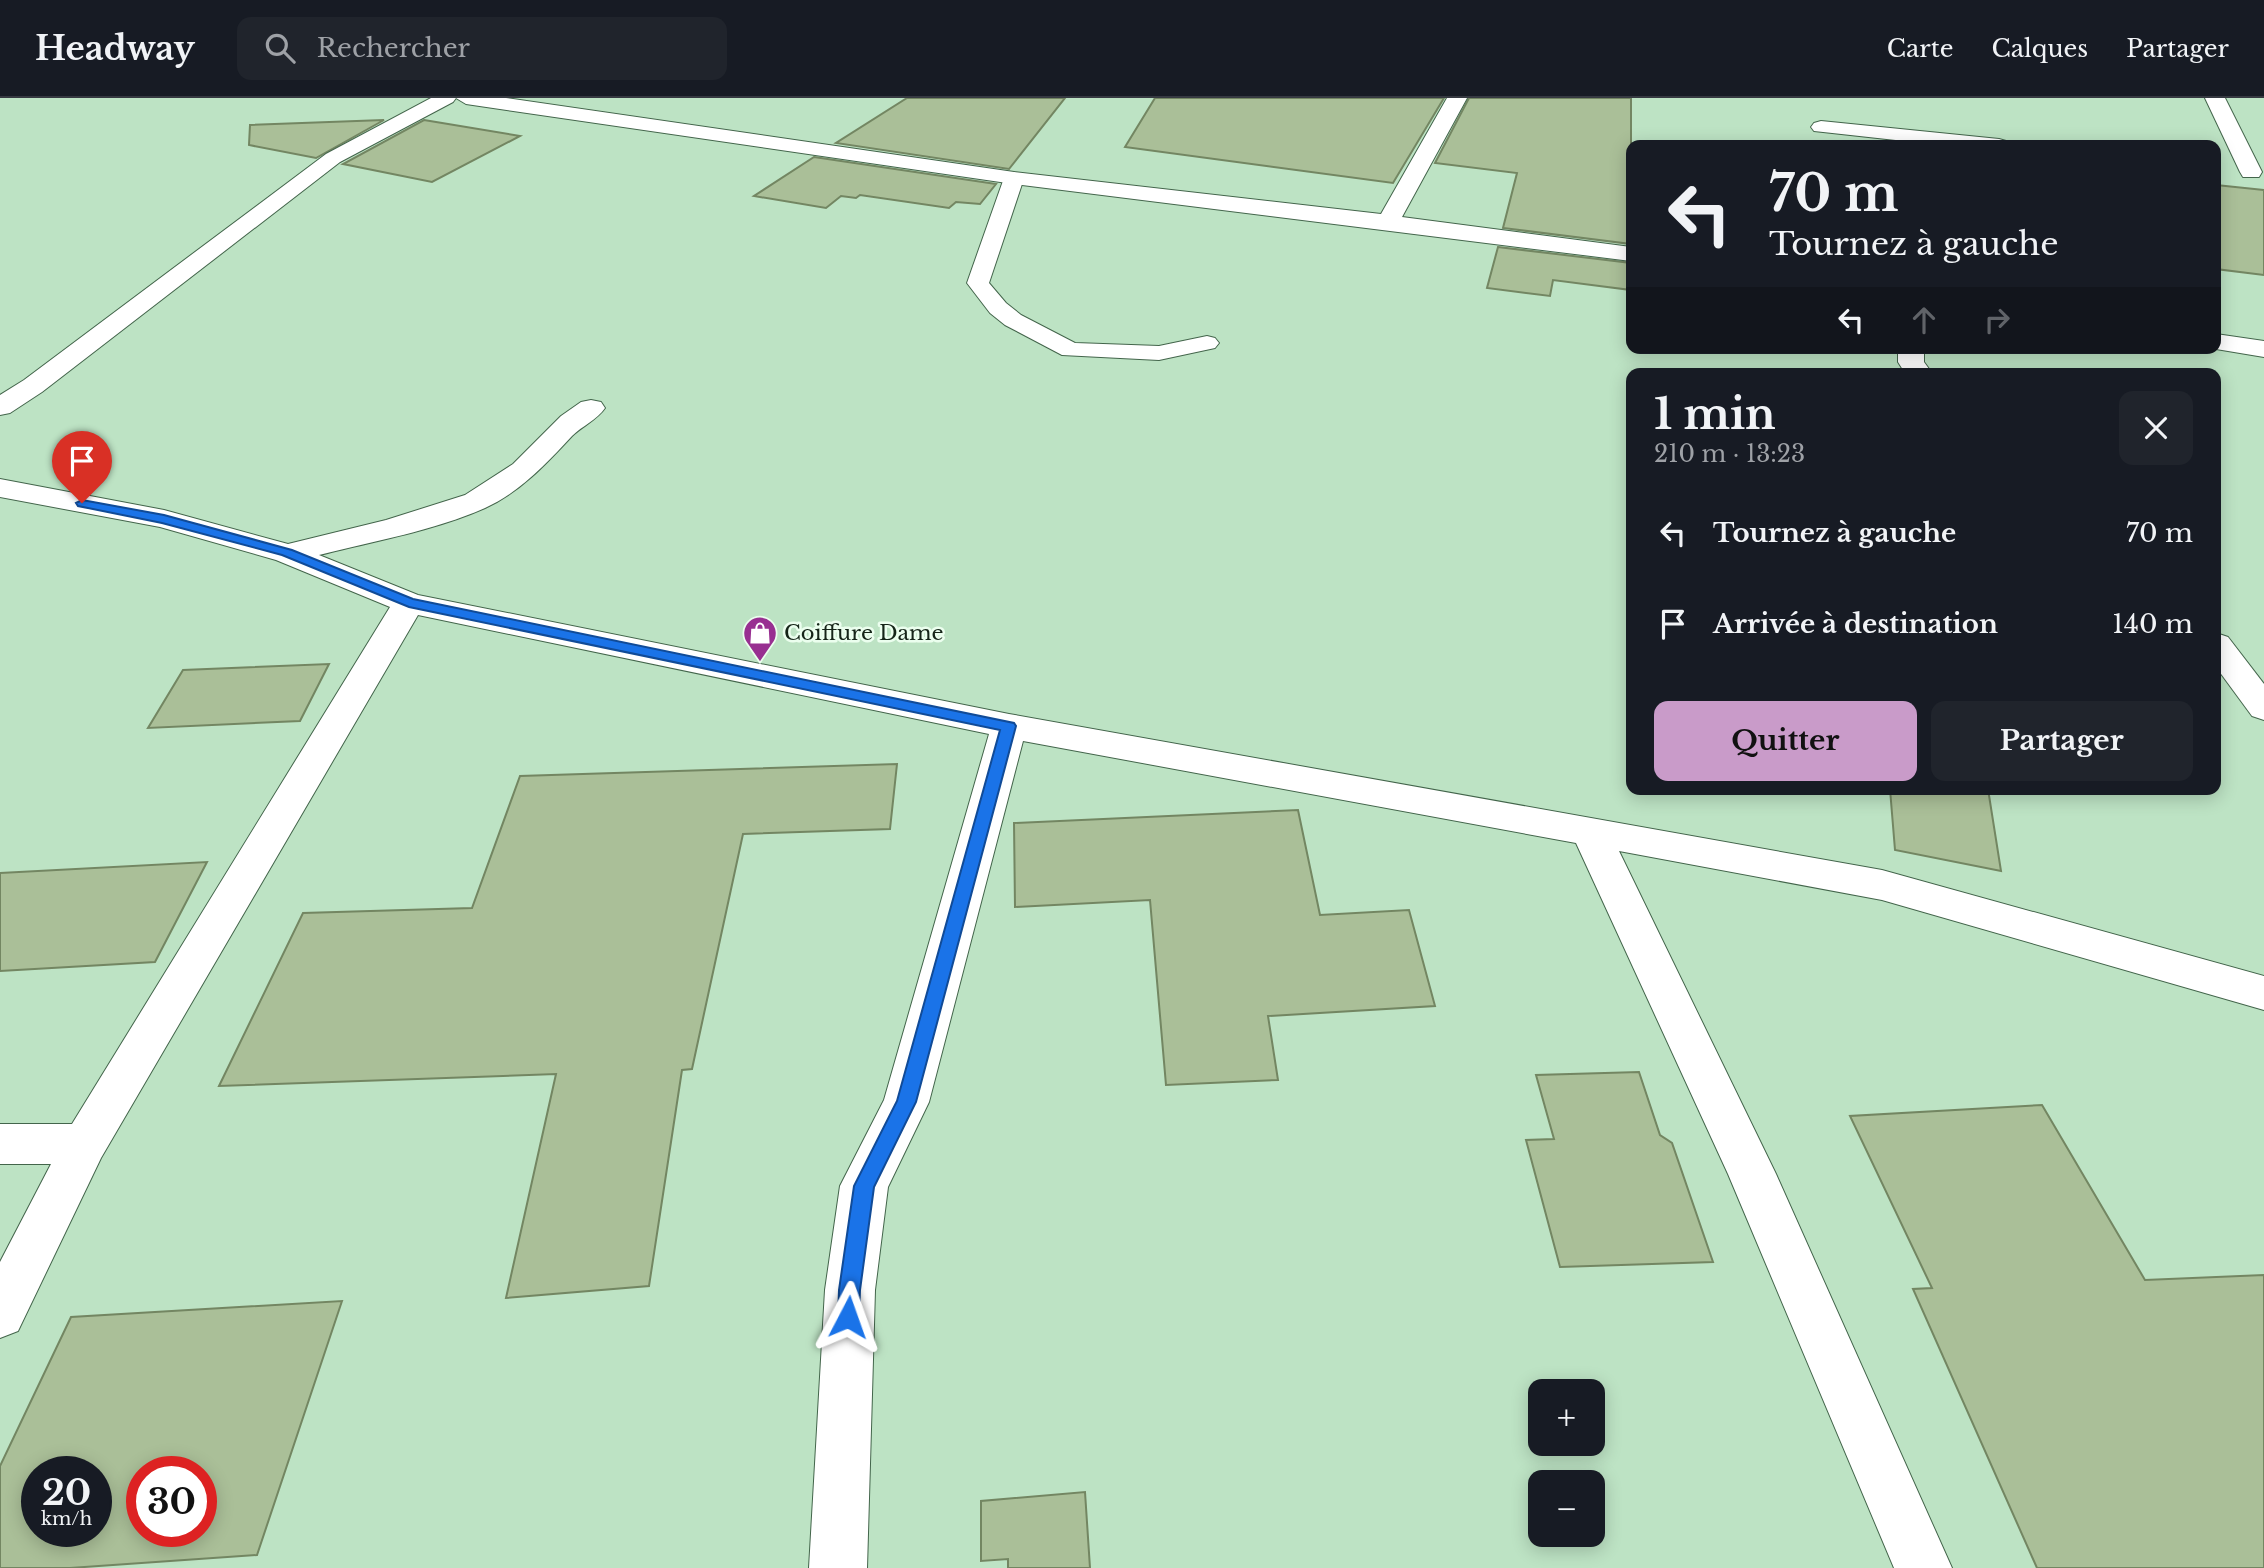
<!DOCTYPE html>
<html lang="fr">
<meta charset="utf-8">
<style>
:root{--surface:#171b24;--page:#20242c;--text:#f1f3f6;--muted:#9ea1a6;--line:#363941;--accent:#c99bc9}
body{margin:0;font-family:"Libre Baskerville",serif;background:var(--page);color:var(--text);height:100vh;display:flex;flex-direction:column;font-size:26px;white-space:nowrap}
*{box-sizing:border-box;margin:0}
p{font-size:23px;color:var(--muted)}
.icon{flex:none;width:38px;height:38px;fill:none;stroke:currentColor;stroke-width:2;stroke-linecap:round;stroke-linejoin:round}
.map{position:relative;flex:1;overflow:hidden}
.side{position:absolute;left:1626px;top:270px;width:595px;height:427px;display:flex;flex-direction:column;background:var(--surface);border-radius:14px;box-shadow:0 4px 18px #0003}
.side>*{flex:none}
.guide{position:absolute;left:1626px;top:42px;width:595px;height:214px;border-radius:14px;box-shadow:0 4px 18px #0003;background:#171b24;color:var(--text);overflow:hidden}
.controls{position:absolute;left:1528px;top:1281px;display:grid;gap:14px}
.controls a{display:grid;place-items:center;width:77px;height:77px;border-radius:14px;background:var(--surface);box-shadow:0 4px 18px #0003;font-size:35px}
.speed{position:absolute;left:21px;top:1358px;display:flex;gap:14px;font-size:35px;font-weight:700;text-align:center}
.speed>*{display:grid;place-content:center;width:91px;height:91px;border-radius:50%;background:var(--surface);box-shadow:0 4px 18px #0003;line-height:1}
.speed small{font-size:18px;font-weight:400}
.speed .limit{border:10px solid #d22;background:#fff;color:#111}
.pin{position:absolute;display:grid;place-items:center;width:60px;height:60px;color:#fff;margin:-72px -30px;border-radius:50% 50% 50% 0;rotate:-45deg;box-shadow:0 0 7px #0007}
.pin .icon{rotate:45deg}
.me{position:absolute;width:77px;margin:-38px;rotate:4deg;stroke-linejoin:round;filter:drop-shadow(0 0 5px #0008)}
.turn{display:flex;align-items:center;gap:24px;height:147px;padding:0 28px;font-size:32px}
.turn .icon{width:91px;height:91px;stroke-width:2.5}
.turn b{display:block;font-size:49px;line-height:60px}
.lanes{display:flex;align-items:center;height:66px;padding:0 28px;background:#0003;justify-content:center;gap:35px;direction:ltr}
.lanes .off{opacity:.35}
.round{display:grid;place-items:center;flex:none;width:74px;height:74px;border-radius:14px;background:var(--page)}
.overview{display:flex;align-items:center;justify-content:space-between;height:119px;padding:0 28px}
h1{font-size:42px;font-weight:800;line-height:52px}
.button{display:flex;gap:14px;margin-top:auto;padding:14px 28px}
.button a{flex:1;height:80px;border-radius:14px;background:var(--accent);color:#111;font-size:28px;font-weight:800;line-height:80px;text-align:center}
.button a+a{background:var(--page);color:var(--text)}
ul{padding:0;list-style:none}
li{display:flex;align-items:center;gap:21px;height:91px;padding:0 28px}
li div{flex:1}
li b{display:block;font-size:26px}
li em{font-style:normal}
header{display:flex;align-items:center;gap:42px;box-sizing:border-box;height:98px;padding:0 35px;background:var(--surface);border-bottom:2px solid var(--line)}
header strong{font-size:33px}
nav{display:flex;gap:38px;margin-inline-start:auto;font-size:24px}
.search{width:490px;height:63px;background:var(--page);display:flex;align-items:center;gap:18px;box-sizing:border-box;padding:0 24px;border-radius:14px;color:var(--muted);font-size:26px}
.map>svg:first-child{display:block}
.building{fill:#aabf98;stroke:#738662;stroke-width:2;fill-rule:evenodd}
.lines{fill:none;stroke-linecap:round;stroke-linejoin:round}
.service-casing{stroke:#43654b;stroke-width:2}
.minor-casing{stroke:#43654b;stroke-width:2}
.service{fill:#fff;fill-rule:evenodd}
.minor{fill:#fff;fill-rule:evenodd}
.route{fill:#1a73e8;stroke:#114b97;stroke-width:2}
.labels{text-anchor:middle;stroke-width:5;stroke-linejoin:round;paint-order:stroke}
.poi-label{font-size:21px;fill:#152418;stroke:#ebfeee;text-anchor:start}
</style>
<header>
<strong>Headway</strong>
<div class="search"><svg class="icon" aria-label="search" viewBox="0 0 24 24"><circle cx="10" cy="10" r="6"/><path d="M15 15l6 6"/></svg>Rechercher</div>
<nav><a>Carte</a><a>Calques</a><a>Partager</a></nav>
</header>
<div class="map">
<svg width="2264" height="1470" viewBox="0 0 2264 1470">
<rect width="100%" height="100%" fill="#bde3c4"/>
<!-- building -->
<g class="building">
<path d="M907 0H1065L1009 71 836 45Z"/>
<path d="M1155 0H1444L1393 85 1125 49Z"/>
<path d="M1469 0H1631V146L1503 130 1517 75 1435 65Z"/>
<path d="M384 22 316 60 249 47 250 27Z"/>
<path d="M424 22 520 38 432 84 343 66Z"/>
<path d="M814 59 996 86 980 106 956 104 949 110 860 97 856 100 841 98 826 110 754 98Z"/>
<path d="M2216 87 2264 92V177L2216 171Z"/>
<path d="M1498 149 1631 165V192L1553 182 1550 198 1487 190Z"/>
<path d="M329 566 300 623 148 630 183 572Z"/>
<path d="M897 666 890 731 743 736 692 971 682 972 649 1188 506 1200 556 976 219 988 303 815 472 810 520 678Z"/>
<path d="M1890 691H1988L2001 773 1895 752Z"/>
<path d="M1298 712 1320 817 1409 812 1435 908 1268 918 1278 982 1166 987 1150 802 1015 809 1014 725Z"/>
<path d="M207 764 155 864 0 873V775Z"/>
<path d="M1639 974 1660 1037 1672 1045 1713 1164 1560 1169 1526 1042 1554 1041 1536 977Z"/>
<path d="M2042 1007 2145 1182 2264 1177V1470H2037L1913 1191 1932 1190 1850 1018Z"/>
<path d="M342 1203 257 1457 70 1470H0V1368L71 1219ZM37 1374H96V1433H37ZM142 1374H201V1433H142Z"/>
<path d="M1085 1394 1090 1470H1008V1461L981 1463V1403Z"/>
</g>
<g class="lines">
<!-- service casing -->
<g class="service-casing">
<path id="service" d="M1014 74 1024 80 989 185 1006 205 1021 217 1075 245 1159 248 1207 238 1215 240 1219 245 1215 250 1159 262 1062 257 1005 227 990 215 967 185 1004 80Z"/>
</g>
<!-- minor casing -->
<g class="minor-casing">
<g id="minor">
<path d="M431 0H456L453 4 340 64 42 294 10 315 0 317V297L24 282 326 56Z"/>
<path d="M456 0H506L1014 74 1381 116 1447 0H1467L1402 119 1631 149V163L1014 86 466 6Z"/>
<path d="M2205 0H2225L2262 74 2259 79H2243L2240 74Z"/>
<path d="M1821 23 1999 41 2006 43 2009 47H1941L1814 33 1811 29 1814 25Z"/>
<path d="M2216 236 2264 243V259L2210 250H2216Z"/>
<path d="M1898 250H1924V264L1932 275H1905L1898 264Z"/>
<path d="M591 302 601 304 605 310C597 322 582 328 572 338 547 365 519 395 485 410 433 433 374 443 319 457L418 497 1009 616 1882 772 2264 878V912L1882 802 1619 753 1776 1076 1952 1470H1894L1728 1076 1576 745 1023 643 929 1004 888 1089 875 1192 867 1470H809L825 1192 840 1088 884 1002 989 636 418 517 101 1060 18 1233 0 1240V1164L51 1066H0V1026H72L390 509 276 462 160 429 0 399V381L164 412 288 446 386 422 465 397 513 366 561 318 581 304Z"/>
<path d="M2216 535 2228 539 2264 586V622L2252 618 2216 569Z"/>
</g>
</g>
<!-- service -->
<use href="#service" class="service"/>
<!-- minor -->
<use href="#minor" class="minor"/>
</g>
<!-- route -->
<path class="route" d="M82 402 164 417 292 452 413 501 1014 625 1016 628 916 1004 874 1089 860 1192 859 1219 856 1226 848 1229 841 1226 838 1219 839 1192 854 1088 897 1003 1000 632 409 509 282 457 162 425 78 408 76 405Z"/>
<!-- icons -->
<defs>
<g id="shop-pin" transform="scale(1.75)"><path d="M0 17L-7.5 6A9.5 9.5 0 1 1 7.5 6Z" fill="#982f91" stroke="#ebfeee"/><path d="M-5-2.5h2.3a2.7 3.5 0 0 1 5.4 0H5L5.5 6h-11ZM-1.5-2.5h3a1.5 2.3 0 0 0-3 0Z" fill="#fff"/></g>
</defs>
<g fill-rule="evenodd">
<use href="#shop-pin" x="760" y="535"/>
</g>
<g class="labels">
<!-- poi labels -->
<g class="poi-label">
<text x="784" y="542">Coiffure Dame</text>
</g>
</g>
</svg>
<div class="controls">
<a>+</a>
<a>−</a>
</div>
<div class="speed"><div>20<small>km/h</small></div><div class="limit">30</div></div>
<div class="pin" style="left:82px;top:405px;background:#d93025"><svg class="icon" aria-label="arrive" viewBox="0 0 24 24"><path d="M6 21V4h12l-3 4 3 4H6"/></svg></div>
<svg class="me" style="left:848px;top:1219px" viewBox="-20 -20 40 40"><path d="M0-17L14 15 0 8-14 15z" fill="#1a73e8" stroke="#fff" stroke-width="4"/></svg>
<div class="guide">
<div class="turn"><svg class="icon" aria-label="left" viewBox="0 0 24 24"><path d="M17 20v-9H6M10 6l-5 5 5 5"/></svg><div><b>70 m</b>Tournez à gauche</div></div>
<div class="lanes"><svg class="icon" aria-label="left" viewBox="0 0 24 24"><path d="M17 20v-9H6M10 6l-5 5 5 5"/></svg><svg class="icon off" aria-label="ahead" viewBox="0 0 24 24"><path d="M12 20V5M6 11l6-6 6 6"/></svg><svg class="icon off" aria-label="right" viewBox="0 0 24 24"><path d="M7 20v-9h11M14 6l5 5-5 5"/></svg></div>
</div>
<section class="side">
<div class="overview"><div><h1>1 min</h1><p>210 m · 13:23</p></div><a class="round"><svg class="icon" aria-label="close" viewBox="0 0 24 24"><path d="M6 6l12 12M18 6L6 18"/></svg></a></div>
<ul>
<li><svg class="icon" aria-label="left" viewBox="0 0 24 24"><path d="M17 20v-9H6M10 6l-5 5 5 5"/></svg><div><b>Tournez à gauche</b></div><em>70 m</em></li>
<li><svg class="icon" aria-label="arrive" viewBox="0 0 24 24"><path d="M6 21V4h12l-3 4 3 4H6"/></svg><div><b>Arrivée à destination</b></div><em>140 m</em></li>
</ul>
<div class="button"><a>Quitter</a><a>Partager</a></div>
</section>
</div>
